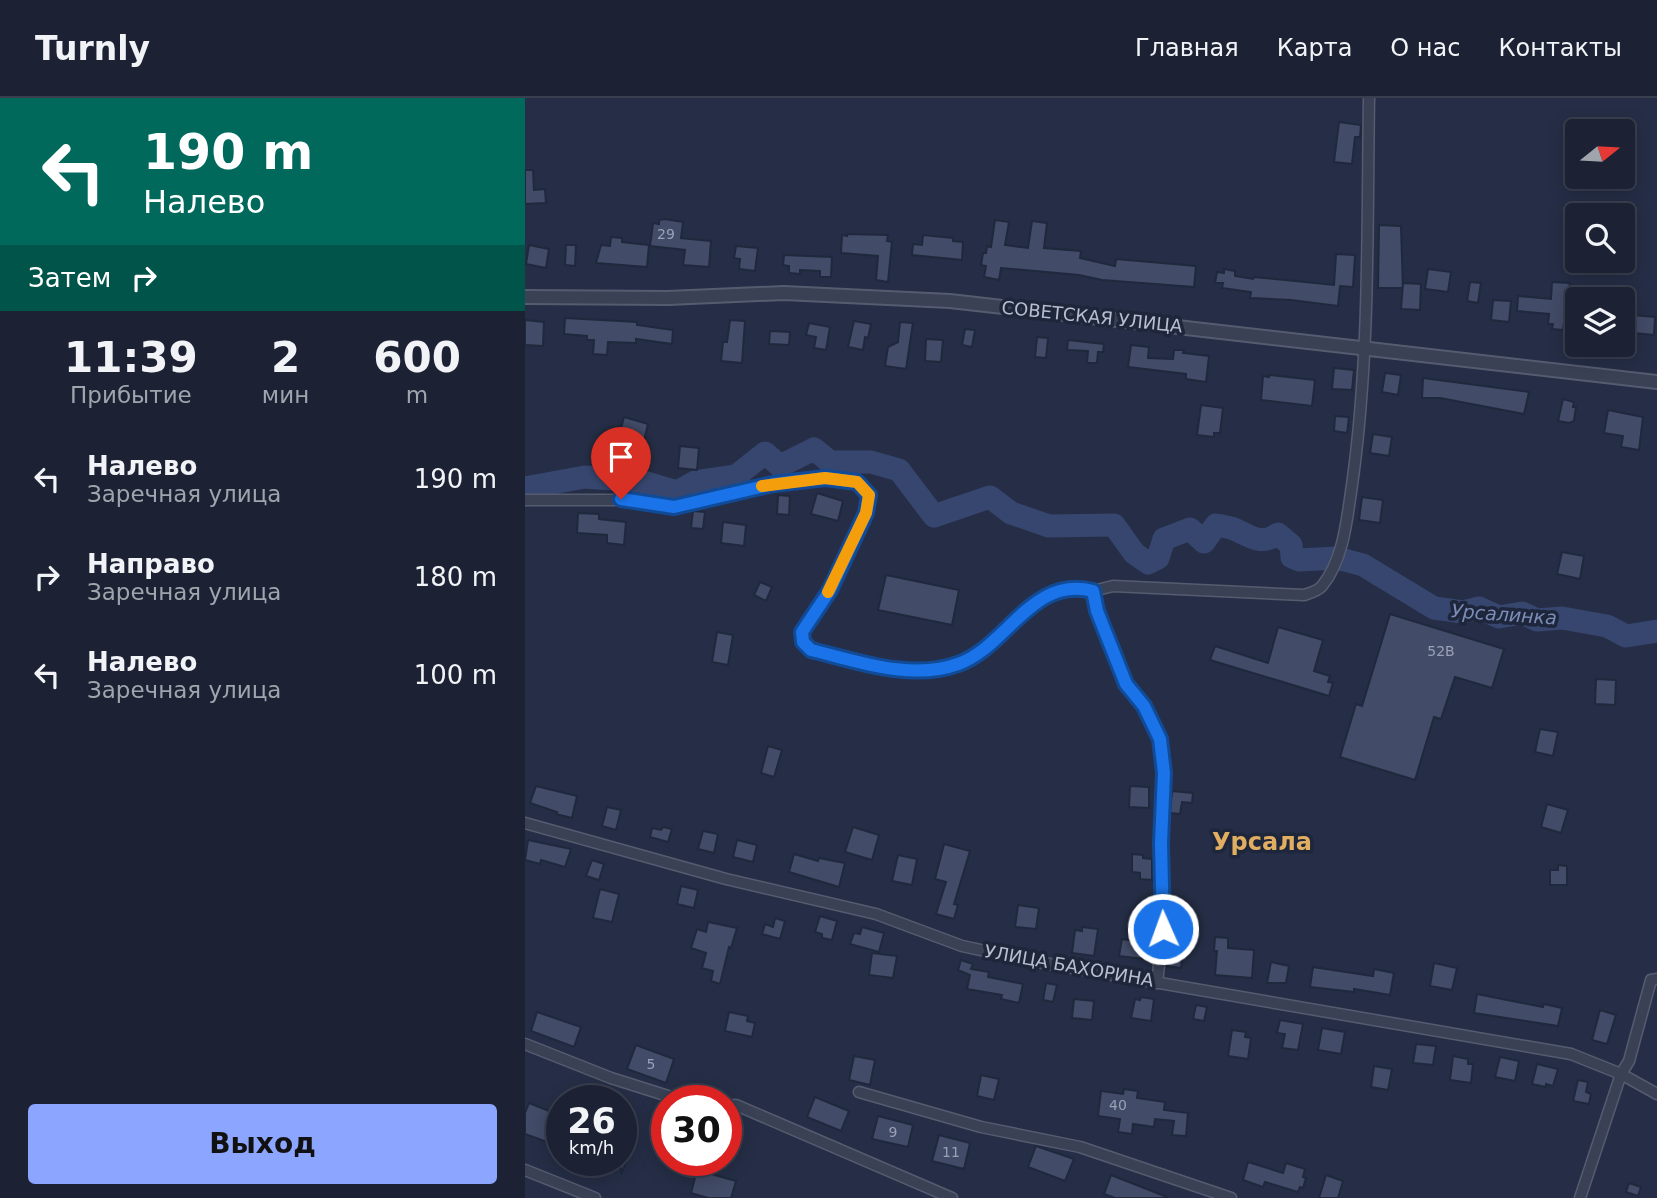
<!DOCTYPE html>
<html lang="ru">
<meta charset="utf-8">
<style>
:root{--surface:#1c2234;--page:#252a3c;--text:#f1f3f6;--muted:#a0a4ac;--line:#3a3f4f;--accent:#8ca6ff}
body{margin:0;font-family:"DejaVu Sans",sans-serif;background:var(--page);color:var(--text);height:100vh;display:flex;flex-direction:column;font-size:26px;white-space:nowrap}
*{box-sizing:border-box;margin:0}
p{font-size:23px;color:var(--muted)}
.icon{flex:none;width:38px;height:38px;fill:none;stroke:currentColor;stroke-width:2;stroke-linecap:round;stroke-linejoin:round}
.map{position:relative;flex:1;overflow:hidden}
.panel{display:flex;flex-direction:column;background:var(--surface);width:525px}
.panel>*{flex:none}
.guide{background:#00695c;color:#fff;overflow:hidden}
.needle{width:46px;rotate:72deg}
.controls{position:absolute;left:1040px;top:21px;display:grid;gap:14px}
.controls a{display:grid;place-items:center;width:70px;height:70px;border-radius:7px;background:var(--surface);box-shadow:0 4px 18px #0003,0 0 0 2px var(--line);font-size:35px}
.speed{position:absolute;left:21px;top:987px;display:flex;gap:14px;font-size:35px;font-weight:700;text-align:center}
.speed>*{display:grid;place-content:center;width:91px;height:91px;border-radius:50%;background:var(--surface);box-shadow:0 4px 18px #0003,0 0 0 2px var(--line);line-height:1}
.speed small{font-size:18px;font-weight:400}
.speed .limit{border:10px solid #d22;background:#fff;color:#111}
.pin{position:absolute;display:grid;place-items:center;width:60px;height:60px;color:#fff;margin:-72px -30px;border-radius:50% 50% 50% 0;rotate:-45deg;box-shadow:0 0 7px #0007}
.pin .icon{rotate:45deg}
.me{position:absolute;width:77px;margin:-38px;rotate:358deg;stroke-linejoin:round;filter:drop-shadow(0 0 5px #0008)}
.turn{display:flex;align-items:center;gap:24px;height:147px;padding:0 28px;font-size:32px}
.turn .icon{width:91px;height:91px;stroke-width:2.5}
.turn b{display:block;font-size:49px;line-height:60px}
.then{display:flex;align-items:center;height:66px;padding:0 28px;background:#0003;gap:14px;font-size:26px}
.eta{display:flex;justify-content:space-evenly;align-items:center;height:119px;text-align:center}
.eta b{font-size:42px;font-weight:700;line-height:49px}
.primary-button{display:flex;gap:14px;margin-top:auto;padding:14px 28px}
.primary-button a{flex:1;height:80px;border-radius:7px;background:var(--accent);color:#111;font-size:28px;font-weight:700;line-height:80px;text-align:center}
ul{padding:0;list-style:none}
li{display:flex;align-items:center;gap:21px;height:98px;padding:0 28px}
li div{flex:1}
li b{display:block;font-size:26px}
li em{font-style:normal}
header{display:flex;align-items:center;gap:42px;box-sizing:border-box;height:98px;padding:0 35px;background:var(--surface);border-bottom:2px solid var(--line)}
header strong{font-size:33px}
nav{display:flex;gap:38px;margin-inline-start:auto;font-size:24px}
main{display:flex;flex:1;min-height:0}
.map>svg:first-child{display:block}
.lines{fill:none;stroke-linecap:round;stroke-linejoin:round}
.river{stroke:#37466e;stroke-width:23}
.building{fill:#424b67;stroke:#20283d;stroke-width:2}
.minor-casing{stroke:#565c70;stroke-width:13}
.tertiary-casing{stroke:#565c70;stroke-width:16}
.minor{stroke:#3a4155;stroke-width:10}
.tertiary{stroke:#3a4155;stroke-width:12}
.route-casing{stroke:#114b97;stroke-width:18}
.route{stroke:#1a73e8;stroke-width:12}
.slow{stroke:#f59e0b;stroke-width:12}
.labels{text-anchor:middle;stroke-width:7;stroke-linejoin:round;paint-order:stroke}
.number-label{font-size:14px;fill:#9aa0b5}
.street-label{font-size:18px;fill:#b8bdcf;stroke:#1e263b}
.water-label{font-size:19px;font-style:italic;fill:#7c8db8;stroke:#1e263b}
.district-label{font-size:24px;font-weight:bold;fill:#e0ad61;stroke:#1e263b}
</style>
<header>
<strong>Turnly</strong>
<nav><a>Главная</a><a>Карта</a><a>О нас</a><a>Контакты</a></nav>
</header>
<main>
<section class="panel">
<div class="guide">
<div class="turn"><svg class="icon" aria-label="left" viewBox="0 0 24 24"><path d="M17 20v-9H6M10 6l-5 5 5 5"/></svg><div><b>190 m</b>Налево</div></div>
<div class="then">Затем<svg class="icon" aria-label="right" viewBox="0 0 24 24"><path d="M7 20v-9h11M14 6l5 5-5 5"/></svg></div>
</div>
<div class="eta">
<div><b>11:39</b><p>Прибытие</p></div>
<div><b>2</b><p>мин</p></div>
<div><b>600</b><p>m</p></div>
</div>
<ul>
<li><svg class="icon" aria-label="left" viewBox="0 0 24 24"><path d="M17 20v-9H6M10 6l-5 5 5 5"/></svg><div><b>Налево</b><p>Заречная улица</p></div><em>190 m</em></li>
<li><svg class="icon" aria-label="right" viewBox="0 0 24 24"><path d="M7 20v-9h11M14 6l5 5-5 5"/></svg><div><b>Направо</b><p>Заречная улица</p></div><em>180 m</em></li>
<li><svg class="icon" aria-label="left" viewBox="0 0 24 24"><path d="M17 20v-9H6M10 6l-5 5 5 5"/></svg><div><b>Налево</b><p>Заречная улица</p></div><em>100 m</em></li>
</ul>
<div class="primary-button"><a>Выход</a></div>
</section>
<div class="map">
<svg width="1132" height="1100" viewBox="0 0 1132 1100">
<rect width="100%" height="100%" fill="#252e46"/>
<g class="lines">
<!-- river -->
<path class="river" d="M0 390 60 379 115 383 152 394 170 384 211 378 240 355 255 368 289 351 305 364H346L374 372 409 418 465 399 486 415 524 428 589 427 609 455 623 465 633 460 639 441 665 431 679 444 691 427C697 428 704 429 709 431 725 438 735 448 753 436L766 447 767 459 774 462 812 460 838 467 909 510 938 514 954 510 974 519 997 515 1012 522 1037 520 1082 528 1101 538 1132 533"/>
</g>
<!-- building -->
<g class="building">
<path d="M814 24 836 27 835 39H830L827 66 809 64Z"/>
<path d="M0 72H8L9 92 20 91 21 105 0 106Z"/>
<path d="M140 121 158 124 156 140 186 143 184 169 158 167 160 152 125 148 128 125 134 126V122Z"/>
<path d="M470 122 484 124 480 147 503 150 507 123 522 125 519 150 556 153 555 160 590 168 591 161 671 168 669 189 577 182 554 177 476 170 474 182 459 179 461 168 456 167 458 155H461L462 148 466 149Z"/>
<path d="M854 127 876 128 878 190H853Z"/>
<path d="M322 136 363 137 362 143 367 144 363 184 351 182 353 158 316 155 317 137 322 138Z"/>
<path d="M398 137 428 140V143L438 144 437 162 387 157 388 146 397 147Z"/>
<path d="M86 139 97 140V144L124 147 122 169 71 165 76 147 85 148Z"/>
<path d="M4 147 24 151 21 170 1 166Z"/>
<path d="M41 147H51L50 168 40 167Z"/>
<path d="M211 148 233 150 230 173 214 171 215 161 209 160Z"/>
<path d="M811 156 830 157 828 189 815 188 813 208 766 202 725 200 726 194 697 190 698 185H690L692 174 699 175V171L710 173V178L728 181 729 179 809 187Z"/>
<path d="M259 157 307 159 306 179H295V173L275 172V176L264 175V168L258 167Z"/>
<path d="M903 171 926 174 923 194 900 191Z"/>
<path d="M945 184 956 185 953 205 942 203Z"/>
<path d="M1027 184 1045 185 1038 232 1027 231 1028 226H1023L1024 216 992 213 993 198 1026 201Z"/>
<path d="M878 185 896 186 895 212 876 211Z"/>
<path d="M968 202 986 203 984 224 966 222Z"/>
<path d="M1097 216 1130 219 1129 237 1097 234Z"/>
<path d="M40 220 112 224V227L148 232 147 246 111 241V245L83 244 82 257 68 256 69 242H62V238L39 236Z"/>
<path d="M0 222 19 224 18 248 0 247Z"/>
<path d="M205 222 220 223 217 265 196 263 198 244H202Z"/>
<path d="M329 223 346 226 343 240 340 239 338 252 323 249Z"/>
<path d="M375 224 388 225 381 271 360 268 363 249 373 244Z"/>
<path d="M284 225 305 229 301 252 289 250 291 239 281 237Z"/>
<path d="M440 231 450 232 447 249 437 247Z"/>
<path d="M245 233 265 234 264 247 244 246Z"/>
<path d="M512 239 523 240 521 260 510 259Z"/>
<path d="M401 241 418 242 416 264 400 263Z"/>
<path d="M543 242 579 246 578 254H573L572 265H562L563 253 542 252Z"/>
<path d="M606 247 624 249 623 260 648 261 649 252H659L658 255 684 258 681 284 661 281V276L603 269Z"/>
<path d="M809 270 829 272 827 292 807 291Z"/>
<path d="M860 275 876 277 873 297 857 294Z"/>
<path d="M744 277 790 282 787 308 736 302 738 278 744 279Z"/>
<path d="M898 280 1004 294 999 316 915 300H897Z"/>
<path d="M1038 301 1049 304 1048 309H1051L1049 323 1044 325 1033 323Z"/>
<path d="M676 307 698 310 695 335H689V339L672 337Z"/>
<path d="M1083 312 1118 319 1114 352 1096 349 1098 338 1079 335Z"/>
<path d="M810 318 824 319 822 335 809 333Z"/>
<path d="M99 319 123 326 117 351 92 345Z"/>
<path d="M848 336 867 339 864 358 845 355Z"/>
<path d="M155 348 174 350 172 372 153 370Z"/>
<path d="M292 395 318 403 313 423 286 416Z"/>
<path d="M253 397 265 398 264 417 252 416Z"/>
<path d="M837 399 858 402 855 425 834 422Z"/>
<path d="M168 413 180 414 178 431 166 430Z"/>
<path d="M53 415 74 416V421L101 424 99 447 82 445V437L52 435Z"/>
<path d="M198 424 221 427 219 448 196 445Z"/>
<path d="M1037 454 1059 458 1055 481 1032 476Z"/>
<path d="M361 477 434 492 427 527 353 512Z"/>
<path d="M235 484 247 489 241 503 229 497Z"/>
<path d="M865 516 979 551 967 590 930 579 916 621 909 619 890 682 815 659 831 606 837 608Z"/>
<path d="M753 529 798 542 789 573 805 578 803 584 808 585 804 598 685 562 690 548 743 565Z"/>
<path d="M192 534 208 537 203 567 187 564Z"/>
<path d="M1071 581 1091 582 1090 607 1070 606Z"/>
<path d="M1015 631 1033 634 1028 658 1010 654Z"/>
<path d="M243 648 257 652 249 679 236 675Z"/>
<path d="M11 688 52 698 47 720 31 716 32 714 5 705Z"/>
<path d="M605 688 624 689V710L604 709Z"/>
<path d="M647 693 668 695 667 705 657 704 655 716 645 715Z"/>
<path d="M1022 706 1043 712 1036 735 1016 729Z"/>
<path d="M82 709 96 712 91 732 77 728Z"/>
<path d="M138 729 147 731 143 744 125 739 127 730 136 732Z"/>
<path d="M328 729 354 737 347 762 320 754Z"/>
<path d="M178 733 193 736 189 755 173 751Z"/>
<path d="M3 742 46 751 40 769 16 762 15 766 0 762Z"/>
<path d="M212 742 232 747 228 764 208 759Z"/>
<path d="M419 746 445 753 429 806 433 807 429 821 411 816 421 784 410 781Z"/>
<path d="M269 756 293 763 294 760 320 765 314 789 264 774Z"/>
<path d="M607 756 618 757V760L627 761V782L615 781V775L607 774Z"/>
<path d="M373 757 392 761 387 787 367 783Z"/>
<path d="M67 762 79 766 74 782 61 778Z"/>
<path d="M1033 767 1042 768V787H1025V772H1033Z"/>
<path d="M156 788 173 792 169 810 152 806Z"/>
<path d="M75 791 94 796 87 824 68 820Z"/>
<path d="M493 807 514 810 511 831 490 829Z"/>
<path d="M295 818 312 823 307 842 297 840V836L290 834Z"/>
<path d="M250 820 260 823 255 841 237 836 240 826 248 829Z"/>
<path d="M183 824 212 830 206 850 204 849 195 886 186 883 188 873 177 870 181 855 166 850 172 831 181 834Z"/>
<path d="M337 829 359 835 354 854 325 846 329 835 335 836Z"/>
<path d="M557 829 573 831 569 858 547 855 550 832 557 833Z"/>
<path d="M690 839 703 840V850L729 852 727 880 690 877 692 853H689Z"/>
<path d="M597 841 629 846 627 862 594 858Z"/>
<path d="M649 844 659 845 656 870 641 868 644 848 649 849Z"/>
<path d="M347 855 372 858 368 880 344 877Z"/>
<path d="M436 862 448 866 446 871 464 874 463 879 498 886 494 905 476 901 477 897 442 891 445 877 433 872Z"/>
<path d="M746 864 764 868 761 885H742Z"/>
<path d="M909 865 932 870 927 892 905 888Z"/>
<path d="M788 869 848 878 849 871 869 875 865 897 829 891V894L785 889Z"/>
<path d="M521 885 532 887 528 904 518 902Z"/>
<path d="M952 896 1018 909 1019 906 1037 910 1033 928 949 915Z"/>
<path d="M616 899 629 901 626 923 606 920 610 901 615 902Z"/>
<path d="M549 901 569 903 567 922 547 920Z"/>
<path d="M671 907 682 909 679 923 668 921Z"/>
<path d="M1075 912 1091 917 1082 946 1067 942Z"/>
<path d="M12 914 56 929 49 949 6 933Z"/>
<path d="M204 914 223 918 222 923 230 925 227 939 200 933Z"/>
<path d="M755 922 778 926 773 952 757 950 760 936 752 935Z"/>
<path d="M797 930 820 934 816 956 793 952Z"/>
<path d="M707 932 721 934 720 939 726 940 723 961 703 958Z"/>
<path d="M891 946 911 948 908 967 888 965Z"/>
<path d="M111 947 149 961 141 985 102 971Z"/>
<path d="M329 958 350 962 345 987 324 982Z"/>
<path d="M928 958 943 961V966H948L946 985 925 982Z"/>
<path d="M975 959 994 963 990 983 970 979Z"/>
<path d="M1012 966 1033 971 1028 988 1021 986V989L1007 986Z"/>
<path d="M849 968 867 971 863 992 846 989Z"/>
<path d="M456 977 474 981 469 1002 452 998Z"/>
<path d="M1053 982 1063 984 1061 994 1066 996 1064 1006 1048 1003Z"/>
<path d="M599 991 613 993 612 1000 640 1004 639 1012 663 1015 661 1038 647 1037 649 1023 630 1021 629 1029 608 1026 607 1036 593 1034 595 1021 573 1018 576 993 598 996Z"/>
<path d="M290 999 324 1013 316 1033 282 1019Z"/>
<path d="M4 1005 37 1018V1038L33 1048 0 1036V1015Z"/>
<path d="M353 1018 388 1027 383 1049 347 1041Z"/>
<path d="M414 1037 445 1045 439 1071 407 1063Z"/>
<path d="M96 1046 107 1051 96 1076Z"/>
<path d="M511 1048 549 1061 540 1083 503 1069Z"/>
<path d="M723 1064 758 1075 761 1065 780 1071 778 1079 781 1080 778 1090 775 1089 773 1094 740 1084 738 1089 718 1082Z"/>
<path d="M172 1072 211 1083 206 1100H183L166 1095Z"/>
<path d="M586 1077 642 1099V1100H590L579 1096Z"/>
<path d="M801 1077 818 1083 813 1100H794Z"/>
<path d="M1104 1085 1116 1089 1113 1098 1101 1094Z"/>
</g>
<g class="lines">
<!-- minor casing -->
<g class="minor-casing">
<g id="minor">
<path d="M0 402H96L149 409 248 386 300 380 332 384 344 397 342 415 305 492 277 534 278 544 286 552C332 563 386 582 433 566 483 549 505 478 568 493"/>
<path d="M0 725 201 781 351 816 437 848 507 863 1046 956 1096 976 1055 1100"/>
<path d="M1132 881 1126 882 1104 963 1096 976 1132 996"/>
<path d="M632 885 638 831 636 745 639 675 635 641 619 608 601 586 572 513 568 493 588 488 779 497C785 495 793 493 797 488 819 461 822 420 827 387 845 259 842 129 844 0"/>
<path d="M0 946 86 980 143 998 150 1003"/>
<path d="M334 994 456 1029 555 1049 706 1100"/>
<path d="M201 1008 211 1007 427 1100"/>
<path d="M0 1072 70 1100"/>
</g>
</g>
<!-- tertiary casing -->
<g class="tertiary-casing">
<path id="tertiary" d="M0 199 143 200 259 195 425 203 1132 284"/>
</g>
<!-- minor -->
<use href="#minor" class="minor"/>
<!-- tertiary -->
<use href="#tertiary" class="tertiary"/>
</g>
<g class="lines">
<!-- route casing -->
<g class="route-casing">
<path id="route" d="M96 401 149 409 248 386 300 380 332 384 344 397 341 415 305 492 277 534 278 544 286 552C332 563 386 583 433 566 482 549 507 477 568 493L572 513 601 586 619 608 635 641 639 675 636 745 638 831"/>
</g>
<!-- route -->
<use href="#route" class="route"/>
<!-- slow -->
<path class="slow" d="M237 388 300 380 332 384 344 397 341 415 303 494"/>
</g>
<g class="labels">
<!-- number labels -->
<g class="number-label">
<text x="141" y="141">29</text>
<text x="916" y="558">52В</text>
<text x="126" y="971">5</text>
<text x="593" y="1012">40</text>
<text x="368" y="1039">9</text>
<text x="426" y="1059">11</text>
</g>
<!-- street labels -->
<g class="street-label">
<text transform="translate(567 219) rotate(6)" y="6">СОВЕТСКАЯ УЛИЦА</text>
<text transform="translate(544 868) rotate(10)" y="6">УЛИЦА БАХОРИНА</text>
</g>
<!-- water labels -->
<g class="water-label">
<text transform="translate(979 516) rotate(4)" y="7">Урсалинка</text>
</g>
<!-- district labels -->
<g class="district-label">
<text x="737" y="752">Урсала</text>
</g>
</g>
</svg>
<div class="controls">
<a><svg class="needle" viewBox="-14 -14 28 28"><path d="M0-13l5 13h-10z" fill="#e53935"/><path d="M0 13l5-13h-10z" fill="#a0a4ac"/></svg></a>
<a><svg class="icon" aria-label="search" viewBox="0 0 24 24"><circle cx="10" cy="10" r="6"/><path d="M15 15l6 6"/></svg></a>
<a><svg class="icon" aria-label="layers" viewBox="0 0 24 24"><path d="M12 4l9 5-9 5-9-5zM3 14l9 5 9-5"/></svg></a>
</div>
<div class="speed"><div>26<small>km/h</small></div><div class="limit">30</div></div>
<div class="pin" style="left:96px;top:401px;background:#d93025"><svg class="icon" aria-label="arrive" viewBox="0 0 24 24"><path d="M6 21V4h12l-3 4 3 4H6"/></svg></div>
<svg class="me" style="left:638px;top:831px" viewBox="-20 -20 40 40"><circle r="17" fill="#1a73e8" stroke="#fff" stroke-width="3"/><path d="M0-11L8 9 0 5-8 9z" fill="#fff"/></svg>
</div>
</main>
